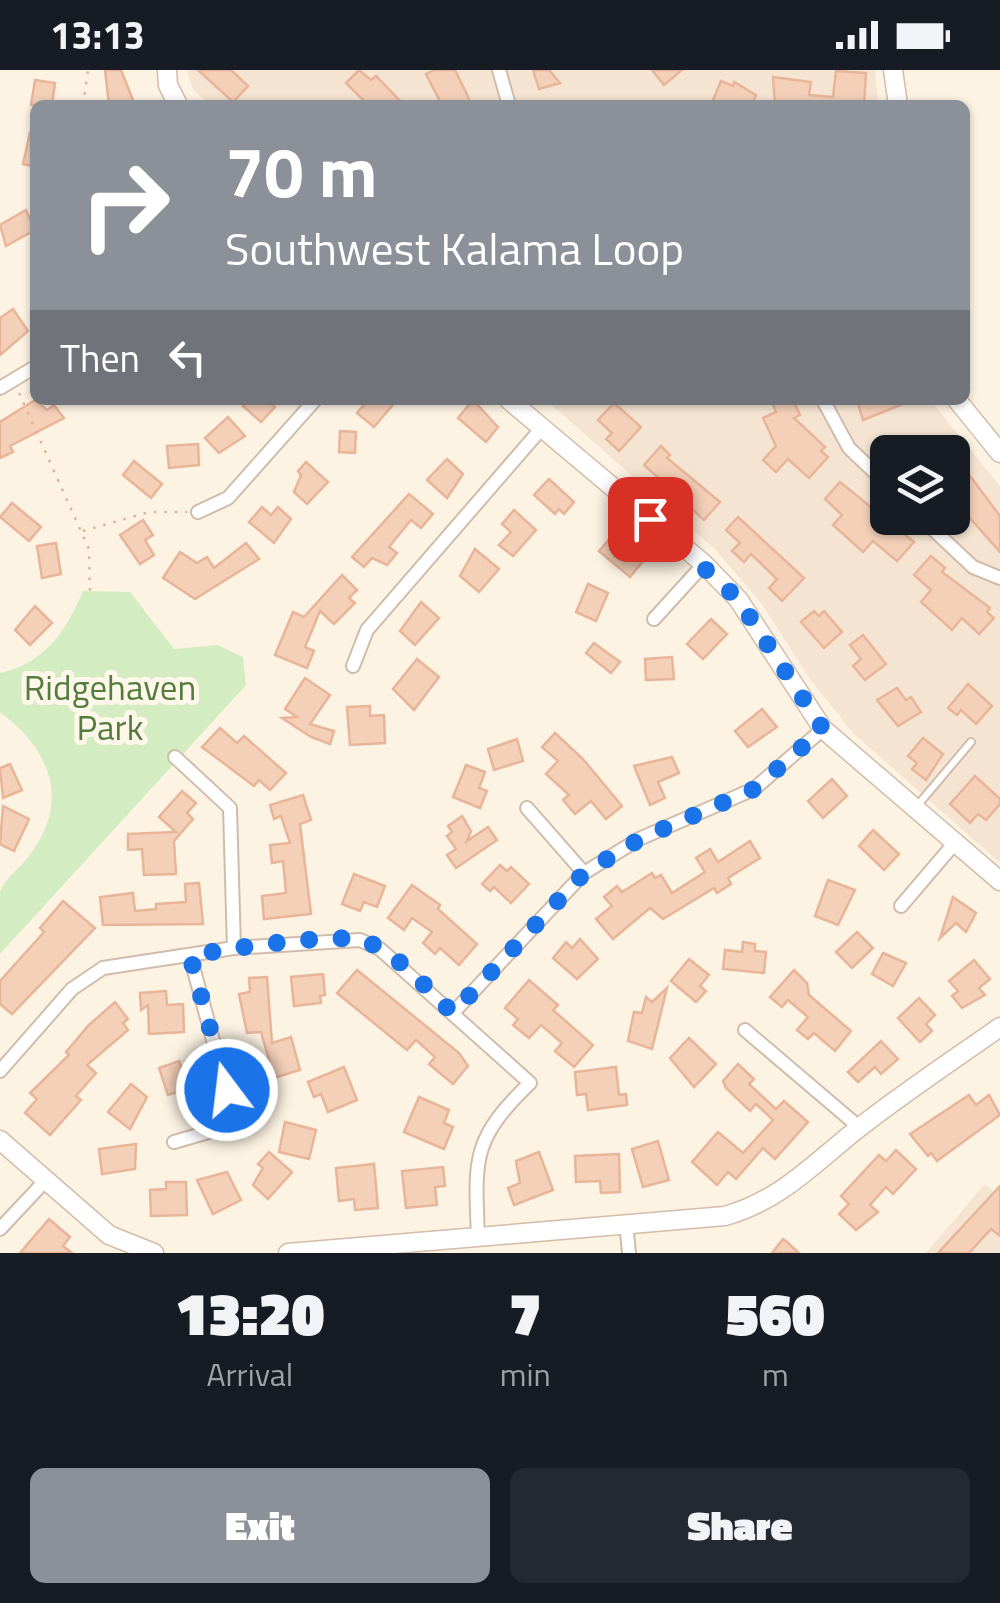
<!DOCTYPE html>
<style>
:root{--surface:#171b24;--page:#242831;--text:#f1f3f6;--muted:#9ea1a6;--accent:#8c9099}
body{margin:0;font-family:"Titillium Web",sans-serif;background:var(--page);color:var(--text);height:100vh;display:flex;flex-direction:column;font-size:38px;white-space:nowrap}
*{box-sizing:border-box;margin:0}
p{font-size:32px;color:var(--muted)}
.icon{flex:none;width:55px;height:55px;fill:none;stroke:currentColor;stroke-width:2;stroke-linecap:round;stroke-linejoin:round}
.map{position:relative;height:1183px;overflow:hidden}
.details{display:flex;flex-direction:column;background:var(--surface);flex:1}
.details>*{flex:none}
.hud{position:absolute;left:30px;top:30px;width:940px;height:305px;border-radius:15px;box-shadow:0 2px 8px #0004;background:#8c9099;color:#fff;overflow:hidden}
.tools{position:absolute;left:870px;top:365px;display:grid;gap:20px}
.tools a{display:grid;place-items:center;width:100px;height:100px;border-radius:15px;background:var(--surface);box-shadow:0 2px 8px #0004;font-size:50px}
.pin{position:absolute;display:grid;place-items:center;width:85px;height:85px;color:#fff;margin:-42px;border-radius:20px;box-shadow:0 5px 15px #0006}
.me{position:absolute;width:110px;margin:-55px;rotate:345deg;stroke-linejoin:round;filter:drop-shadow(0 0 8px #0008)}
.turn{display:flex;align-items:center;gap:35px;height:210px;padding:0 30px;font-size:45px}
.turn .icon{width:130px;height:130px;stroke-width:2.5}
.turn b{display:block;font-size:70px;line-height:85px}
.then{display:flex;align-items:center;height:95px;padding:0 30px;background:#0003;gap:20px;font-size:38px}
.eta{display:flex;justify-content:space-evenly;align-items:center;height:170px;text-align:center}
.eta b{font-size:60px;font-weight:800;line-height:70px}
.primary-button{display:flex;gap:20px;margin-top:auto;padding:20px 30px}
.primary-button a{flex:1;height:115px;border-radius:15px;background:var(--accent);color:#fff;font-size:40px;font-weight:800;line-height:115px;text-align:center}
.primary-button a+a{background:var(--page);color:var(--text)}
.status{display:flex;justify-content:space-between;align-items:center;height:70px;padding:0 50px;background:var(--surface);direction:ltr}
.status svg{height:28px;fill:currentColor}
.map>svg:first-child{display:block}
.residential{fill:#f5e4d1;fill-rule:evenodd}
.green{fill:#d3ecc1}
.building{fill:#f4d0b9;stroke:#e8b599;stroke-width:2.5}
.lines{fill:none;stroke-linecap:round;stroke-linejoin:round}
.lane-casing{stroke:#d1bcac;stroke-width:10}
.street-casing{stroke:#d1bcac;stroke-width:16}
.secondary-casing{stroke:#d5bba9;stroke-width:21}
.path{stroke:#d9b39c;stroke-width:2.5;stroke-dasharray:2.5 8;stroke-linecap:butt}
.lane{stroke:#fff;stroke-width:6}
.street{stroke:#fff;stroke-width:12}
.secondary{stroke:#fff;stroke-width:18}
.route{stroke:#1a73e8;stroke-width:18;stroke-dasharray:0 32.4}
.labels{text-anchor:middle;stroke-width:10;stroke-linejoin:round;paint-order:stroke}
.park-label{font-size:35px;fill:#537d3f;stroke:#fff7ea}
</style>
<div class="status"><b>13:13</b><svg viewBox="0 0 49 12"><path d="M0 12V9h3v3zM5 12V6h3v6zM10 12V3h3v9zM15 12V0h3v12zM26 1h20v11H26zM47 4h2v5h-2z"/></svg></div>
<div class="map">
<svg width="1000" height="1183" viewBox="0 0 1000 1183">
<rect width="100%" height="100%" fill="#fdf3e3"/>
<!-- residential -->
<g class="residential">
<path d="M187 0H875L878 35H210L193 20Z"/>
<path d="M546 330H930L1000 416V793L853 663 810 609 761 533 715 479ZM888 382H952V448H888Z"/>
<path d="M985 1114 1000 1128V1183H926Z"/>
</g>
<!-- green -->
<path class="green" d="M83 521 130 522 174 579 217 575 243 587 246 615 0 884C0 866 0 839 0 822 4 809 21 797 29 786 71 732 51 680 0 642V603C44 594 67 560 83 521Z"/>
<!-- building -->
<g class="building">
<path d="M105 0H121L135 35H109Z"/>
<path d="M198 0H231L248 16 233 32Z"/>
<path d="M359 0 371 10 376 6 404 35H368L346 13Z"/>
<path d="M434 0H455L472 35H442L426 4Z"/>
<path d="M533 0H549L560 13 539 19Z"/>
<path d="M652 0H682L664 15Z"/>
<path d="M836 1 866 3 864 35H775L773 7 811 12 809 25 833 27Z"/>
<path d="M35 10 55 13 52 35H31Z"/>
<path d="M721 11 733 16 734 12 756 25 752 35H711Z"/>
<path d="M30 63 35 64V97L23 94Z"/>
<path d="M26 140 35 160 6 176 0 155Z"/>
<path d="M13 239 28 261 0 285V248Z"/>
<path d="M35 330 47 340 54 335 64 348 10 376 13 382 0 388V352Z"/>
<path d="M248 330H267L275 337 261 352 243 336Z"/>
<path d="M368 330H397L374 357 357 343Z"/>
<path d="M473 330 498 357 486 372 458 348Z"/>
<path d="M771 330H793L800 345 794 348 825 377 821 381 828 387 809 408 788 389 776 402 763 390 776 376 763 348 776 342Z"/>
<path d="M857 330H911V331L863 350Z"/>
<path d="M614 333 641 357 619 381 606 369 612 363 598 350Z"/>
<path d="M228 347 245 366 219 383 205 368Z"/>
<path d="M340 361 356 362 355 383 339 382Z"/>
<path d="M198 374 199 395 169 398 167 376Z"/>
<path d="M661 376 670 385 667 388 720 432 704 450 644 395Z"/>
<path d="M447 389 463 404 447 428 427 410Z"/>
<path d="M134 391 162 414 151 428 123 405Z"/>
<path d="M306 392 328 412 307 434 294 422 301 405 298 401Z"/>
<path d="M952 392 960 401 964 398 1000 446V482L952 428Z"/>
<path d="M549 409 574 432 564 444 559 439 555 444 534 425Z"/>
<path d="M840 412 914 472 897 491 873 471 863 482 833 455 842 445 825 429Z"/>
<path d="M409 424 433 444 421 458 411 450 389 477 397 483 387 495 372 488 364 497 352 487Z"/>
<path d="M12 433 41 457 29 471 0 447Z"/>
<path d="M262 437 271 445 278 437 291 449 274 473 249 452Z"/>
<path d="M514 440 536 460 513 486 499 475 511 462 502 454Z"/>
<path d="M738 447 804 508 782 531 769 518 777 509 751 484 744 492 732 481 740 473 726 460Z"/>
<path d="M143 450 153 465 145 470 154 485 140 494 120 465Z"/>
<path d="M618 459 649 484 630 507 599 481Z"/>
<path d="M56 473 61 504 42 508 37 476Z"/>
<path d="M246 473 259 489 195 529 163 508 180 482 197 493 207 487 214 498Z"/>
<path d="M475 479 499 499 479 522 460 506Z"/>
<path d="M931 486 945 498 942 502 990 538 987 542 994 548 979 564 962 548 952 560 921 532 931 520 914 505Z"/>
<path d="M342 505 357 520 349 528 355 533 334 554 320 541 305 577 314 581 307 598 275 585 293 542 304 547Z"/>
<path d="M588 514 608 523 596 551 576 542Z"/>
<path d="M421 532 439 548 415 575 400 561Z"/>
<path d="M35 536 52 553 30 575 15 560Z"/>
<path d="M814 541 819 546 824 541 842 562 824 578 801 552Z"/>
<path d="M711 549 727 564 703 589 687 574Z"/>
<path d="M863 565 886 594 865 610 853 596 861 589 850 575Z"/>
<path d="M594 573 620 592 611 603 586 583Z"/>
<path d="M672 587 674 609 646 610 645 589Z"/>
<path d="M417 589 439 607 414 640 393 619Z"/>
<path d="M305 608 330 625 310 654 334 661 330 674 311 667 282 648 297 647 285 639Z"/>
<path d="M968 614 992 636 976 654 961 640 957 645 948 638Z"/>
<path d="M897 618 906 630 911 627 921 642 898 656 877 630Z"/>
<path d="M370 636V646L384 645 385 673 350 675 347 637Z"/>
<path d="M762 639 777 657 748 677 735 661Z"/>
<path d="M220 658 237 673 244 666 286 703 270 720 259 710 254 716 202 677Z"/>
<path d="M555 663 583 689 622 736 606 749 591 731 575 744 563 730 569 725 546 704 558 691 542 677Z"/>
<path d="M923 668 943 684 926 710 912 699 917 693 908 686Z"/>
<path d="M517 669 523 691 494 700 488 679Z"/>
<path d="M672 687 679 703 658 712 665 728 650 735 634 696Z"/>
<path d="M10 694 22 720 3 728 0 698Z"/>
<path d="M466 695 485 702 479 718 487 721 480 738 453 727Z"/>
<path d="M975 706 1000 729V734L986 750 978 744 970 753 950 734Z"/>
<path d="M832 709 847 726 823 748 808 731Z"/>
<path d="M182 721 196 733 187 743 193 749 174 771 176 804 144 805 142 779 128 780V764L176 762 159 747Z"/>
<path d="M303 725 311 750 300 754 311 844 264 849 262 826 286 823 283 791 272 793 270 775 290 773 281 746 274 749 270 735Z"/>
<path d="M3 736 29 749 14 781 0 774Z"/>
<path d="M462 746 471 761 467 771 488 757 497 770 456 798 447 785 456 779 447 766 452 762 448 756Z"/>
<path d="M873 760 899 784 884 800 859 776Z"/>
<path d="M750 771 760 788 728 808 731 814 717 823 714 818 663 849 650 838 613 869 596 849 612 836 604 827 617 816 622 822 652 803 655 808 661 805 672 823 705 802 696 788 710 779 718 792Z"/>
<path d="M500 795 507 801 511 797 529 814 511 833 494 817 490 821 482 814Z"/>
<path d="M354 804 385 816 377 837 364 832 360 841 342 834Z"/>
<path d="M828 810 855 820 838 855 815 846Z"/>
<path d="M199 813 203 854 103 855 100 827 133 823 135 841 156 839V834L186 832 185 814Z"/>
<path d="M412 815 440 835 438 839 477 874 459 895 440 878 435 884 423 873 432 862 412 848 404 860 388 848Z"/>
<path d="M953 827 976 843 966 862 956 853 940 868Z"/>
<path d="M63 831 95 858 12 944 0 934V911L44 862 40 858Z"/>
<path d="M857 862 873 878 852 898 836 882Z"/>
<path d="M580 869 598 889 577 909 553 888 566 872 572 878Z"/>
<path d="M743 872 755 874V881L766 882 764 903 723 899 725 880 742 882Z"/>
<path d="M883 883 906 893 893 916 872 904Z"/>
<path d="M689 889 709 905 700 916 706 921 696 932 671 911Z"/>
<path d="M974 890 990 909 979 918 985 925 962 938 952 926 958 921 949 911Z"/>
<path d="M357 900 459 983 468 996 453 1014 429 994 435 987 416 970 407 980 337 923Z"/>
<path d="M794 900 807 913 809 925 851 961 835 981 814 963 808 969 797 960 808 947 788 930 782 937 770 927Z"/>
<path d="M323 904 325 925 320 926 321 933 294 936 291 907Z"/>
<path d="M267 907 272 973 291 967 300 1000 261 1012 256 994 269 990 261 962 247 963 239 924 250 922 249 908Z"/>
<path d="M529 910 558 935 553 940 593 975 574 997 555 981 562 973 541 955 529 968 513 955 518 949 505 938Z"/>
<path d="M667 918 652 979 628 971 634 942 642 943 646 927 652 932Z"/>
<path d="M166 921 167 935 183 934 184 962 149 964 148 935 141 940 140 923Z"/>
<path d="M919 928 935 945 926 954 932 961 920 972 898 948Z"/>
<path d="M115 932 128 949 123 953 128 960 87 995 96 1003 76 1026 81 1030 50 1065 25 1043 37 1029 30 1023 69 985 66 982 89 955Z"/>
<path d="M689 968 716 994 694 1017 670 988Z"/>
<path d="M881 971 898 989 881 1004 875 997 858 1012 848 1002Z"/>
<path d="M179 991 184 1005 192 1003 196 1016 168 1025 159 998Z"/>
<path d="M738 994 754 1009 749 1014 776 1039 784 1031 808 1052 775 1089 763 1078 736 1109 728 1102 717 1115 692 1092 718 1062 743 1083 773 1050 756 1034 750 1041 726 1018 723 1011Z"/>
<path d="M344 997 357 1030 328 1042 321 1024 314 1027 308 1012Z"/>
<path d="M616 997 619 1025 626 1024 627 1035 588 1040 586 1024 577 1025 575 1002Z"/>
<path d="M131 1014 147 1027 130 1059 108 1042Z"/>
<path d="M969 1025 976 1035 989 1025 1000 1045 937 1091 931 1083 928 1086 910 1064Z"/>
<path d="M419 1027 449 1040 444 1053 453 1057 444 1079 404 1062Z"/>
<path d="M285 1052 316 1060 309 1089 279 1082Z"/>
<path d="M658 1071 669 1110 643 1117 632 1079Z"/>
<path d="M136 1074 135 1099 102 1104 99 1079Z"/>
<path d="M896 1080 916 1099 893 1124 886 1117 870 1135 878 1142 856 1160 839 1144 849 1134 841 1126 879 1085 886 1091Z"/>
<path d="M269 1082 292 1102 268 1129 253 1115 263 1098 258 1094Z"/>
<path d="M539 1082 553 1120 514 1135 508 1118 520 1113 516 1091Z"/>
<path d="M619 1084 620 1122 601 1123 600 1111 576 1112 575 1086Z"/>
<path d="M374 1094 378 1138 355 1140 354 1129 339 1131 336 1098Z"/>
<path d="M443 1097 445 1116 435 1117 437 1135 406 1138 402 1101Z"/>
<path d="M227 1102 241 1130 213 1144 197 1110Z"/>
<path d="M166 1112H186L187 1145 151 1146 150 1120 166 1119Z"/>
<path d="M1000 1116V1166L991 1159 969 1183H938Z"/>
<path d="M49 1149 70 1167 63 1176 72 1183H20Z"/>
<path d="M783 1169 787 1172 799 1183H772Z"/>
</g>
<g class="lines">
<!-- lane casing -->
<g class="lane-casing">
<path id="lane" d="M917 736 971 672"/>
</g>
<!-- street casing -->
<g class="street-casing">
<g id="street">
<path d="M499 0 509 35"/>
<path d="M0 318 35 297"/>
<path d="M823 330 849 378 888 415"/>
<path d="M198 442 228 428 315 330"/>
<path d="M921 448 973 497 1000 508"/>
<path d="M654 549 704 494"/>
<path d="M353 596 367 560 541 359"/>
<path d="M175 687 230 738 234 878"/>
<path d="M527 738 584 803"/>
<path d="M901 836 953 775"/>
<path d="M453 943 584 803 639 769 754 719 823 659"/>
<path d="M745 960 859 1057"/>
<path d="M0 1001 72 919 103 898 234 878 360 870 380 879 530 1013C471 1070 475 1089 478 1167"/>
<path d="M174 1072 236 1054 190 886"/>
<path d="M626 1153 629 1183"/>
<path d="M0 1159 45 1111"/>
</g>
</g>
<!-- secondary casing -->
<g class="secondary-casing">
<g id="secondary">
<path d="M167 0 168 15 178 35"/>
<path d="M893 0 898 35"/>
<path d="M509 330 704 494 738 529 823 659 1000 811"/>
<path d="M957 330 1000 383"/>
<path d="M0 1070 109 1165 154 1183"/>
<path d="M288 1183 725 1146C782 1130 815 1092 860 1057 905 1022 953 990 1000 957"/>
</g>
</g>
<!-- path -->
<g class="path">
<path d="M83 35 88 0"/>
<path d="M19 323 89 479 90 522"/>
<path d="M83 461 149 442H187"/>
</g>
<!-- lane -->
<use href="#lane" class="lane"/>
<!-- street -->
<use href="#street" class="street"/>
<!-- secondary -->
<use href="#secondary" class="secondary"/>
</g>
<g class="lines">
<!-- route -->
<path class="route" d="M227 1020 190 886C223 879 332 863 361 870 395 879 428 921 453 943L584 803 640 769 754 719 823 659 738 529 650 449"/>
</g>
<g class="labels">
<!-- park labels -->
<g class="park-label">
<text x="110" y="630">Ridgehaven<tspan x="110" dy="40">Park</tspan></text>
</g>
</g>
</svg>
<div class="tools">
<a><svg class="icon" aria-label="layers" viewBox="0 0 24 24"><path d="M12 4l9 5-9 5-9-5zM3 14l9 5 9-5"/></svg></a>
</div>
<div class="pin" style="left:650px;top:449px;background:#d93025"><svg class="icon" aria-label="arrive" viewBox="0 0 24 24"><path d="M6 21V4h12l-3 4 3 4H6"/></svg></div>
<svg class="me" style="left:227px;top:1020px" viewBox="-20 -20 40 40"><circle r="17" fill="#1a73e8" stroke="#fff" stroke-width="3"/><path d="M0-11L8 9 0 5-8 9z" fill="#fff"/></svg>
<div class="hud">
<div class="turn"><svg class="icon" aria-label="right" viewBox="0 0 24 24"><path d="M7 20v-9h11M14 6l5 5-5 5"/></svg><div><b>70 m</b>Southwest Kalama Loop</div></div>
<div class="then">Then<svg class="icon" aria-label="left" viewBox="0 0 24 24"><path d="M17 20v-9H6M10 6l-5 5 5 5"/></svg></div>
</div>
</div>
<section class="details">
<div class="eta">
<div><b>13:20</b><p>Arrival</p></div>
<div><b>7</b><p>min</p></div>
<div><b>560</b><p>m</p></div>
</div>
<div class="primary-button"><a>Exit</a><a>Share</a></div>
</section>
